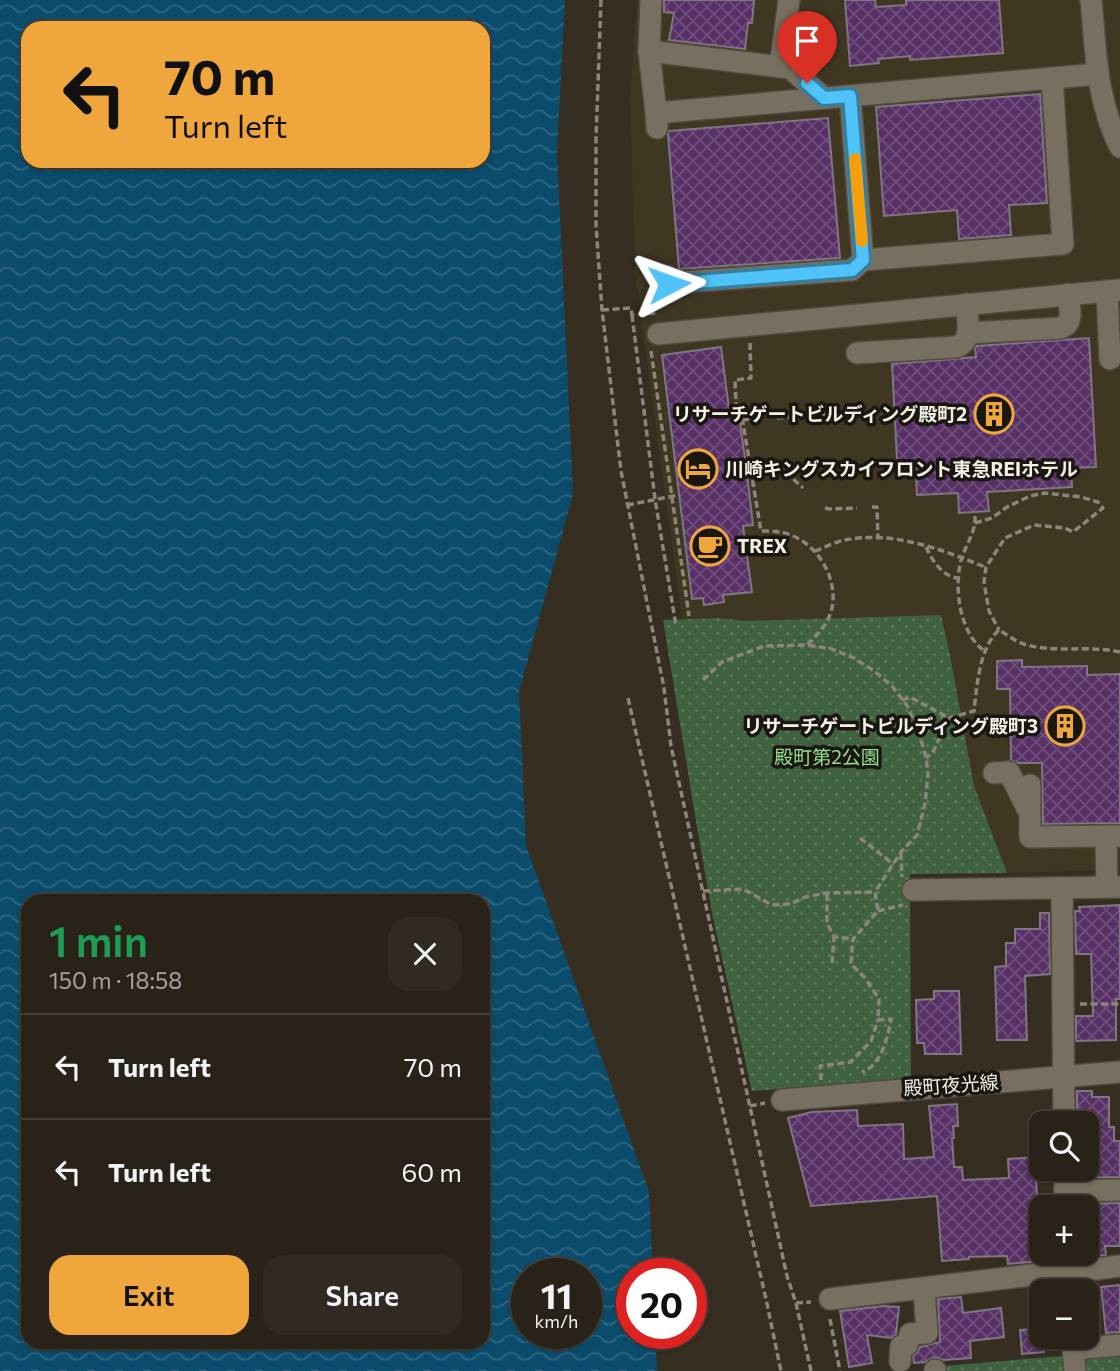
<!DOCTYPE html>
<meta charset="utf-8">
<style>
:root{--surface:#282219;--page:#302a22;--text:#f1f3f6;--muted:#a5a4a2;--line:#443f38;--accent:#efa73d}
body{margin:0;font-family:Commissioner,"Noto Sans JP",sans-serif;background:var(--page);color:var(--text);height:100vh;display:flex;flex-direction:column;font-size:26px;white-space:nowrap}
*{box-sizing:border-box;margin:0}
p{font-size:23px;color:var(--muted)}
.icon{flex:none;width:38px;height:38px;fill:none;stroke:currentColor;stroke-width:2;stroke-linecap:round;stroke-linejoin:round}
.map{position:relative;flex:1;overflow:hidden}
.details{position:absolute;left:21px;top:894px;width:469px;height:455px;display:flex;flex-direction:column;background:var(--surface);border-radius:21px;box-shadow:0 2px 5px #0004,0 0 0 2px var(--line)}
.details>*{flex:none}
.banner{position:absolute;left:21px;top:21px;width:469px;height:147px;border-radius:21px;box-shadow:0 2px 5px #0004,0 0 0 2px var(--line);background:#efa73d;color:#111;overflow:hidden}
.tools{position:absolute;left:1029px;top:1111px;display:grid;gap:14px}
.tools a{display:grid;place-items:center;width:70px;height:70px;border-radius:14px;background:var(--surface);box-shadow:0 2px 5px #0004,0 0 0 2px var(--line);font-size:35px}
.speed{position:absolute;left:511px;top:1258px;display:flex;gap:14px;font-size:35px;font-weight:700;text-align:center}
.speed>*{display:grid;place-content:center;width:91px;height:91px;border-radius:50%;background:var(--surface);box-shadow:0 2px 5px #0004,0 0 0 2px var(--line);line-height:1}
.speed small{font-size:18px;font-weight:400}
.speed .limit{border:10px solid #d22;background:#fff;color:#111}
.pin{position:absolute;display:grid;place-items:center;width:60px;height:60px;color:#fff;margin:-72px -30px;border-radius:50% 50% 50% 0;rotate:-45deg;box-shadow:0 0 7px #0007}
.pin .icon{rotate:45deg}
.me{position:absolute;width:77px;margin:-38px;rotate:86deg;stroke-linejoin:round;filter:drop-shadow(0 0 5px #0008)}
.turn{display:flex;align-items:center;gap:24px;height:147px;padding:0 28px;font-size:32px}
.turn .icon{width:91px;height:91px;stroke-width:2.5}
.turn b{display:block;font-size:49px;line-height:60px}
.round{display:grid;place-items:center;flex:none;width:74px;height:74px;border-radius:21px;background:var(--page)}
.overview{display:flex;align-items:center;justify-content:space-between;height:119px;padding:0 28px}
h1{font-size:42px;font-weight:600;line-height:52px;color:#1e9e55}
.action{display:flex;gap:14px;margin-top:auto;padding:14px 28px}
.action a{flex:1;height:80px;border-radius:21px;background:var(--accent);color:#111;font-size:28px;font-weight:600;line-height:80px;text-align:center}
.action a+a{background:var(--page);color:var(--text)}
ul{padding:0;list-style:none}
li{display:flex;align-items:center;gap:21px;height:105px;padding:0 28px;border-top:2px solid var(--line)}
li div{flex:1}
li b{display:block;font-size:26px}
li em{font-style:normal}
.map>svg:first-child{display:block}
.built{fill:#403723}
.park{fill:url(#park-dots)}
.water{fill:url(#water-waves);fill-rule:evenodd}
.building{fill:url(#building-cross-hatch);stroke:#7f7583;stroke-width:2}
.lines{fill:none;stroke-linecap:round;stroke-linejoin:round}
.minor-casing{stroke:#504a3f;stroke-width:24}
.path{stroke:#8b857a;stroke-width:3.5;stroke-dasharray:7 3.5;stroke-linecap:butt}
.minor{stroke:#777061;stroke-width:21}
.route-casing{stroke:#337fa1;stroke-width:18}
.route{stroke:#4fc3f7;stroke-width:12}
.slow{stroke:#f59e0b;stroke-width:12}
.labels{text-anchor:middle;stroke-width:7;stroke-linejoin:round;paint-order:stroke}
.poi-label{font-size:19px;font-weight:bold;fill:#f3efe6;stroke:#1a1711;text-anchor:end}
.park-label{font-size:19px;fill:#92de90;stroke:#1a1711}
.street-label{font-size:19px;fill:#f3efe6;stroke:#1a1711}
</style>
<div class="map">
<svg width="1120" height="1371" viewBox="0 0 1120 1371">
<defs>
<pattern id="park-dots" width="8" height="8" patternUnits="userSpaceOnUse" patternTransform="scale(1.75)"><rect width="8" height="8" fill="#416240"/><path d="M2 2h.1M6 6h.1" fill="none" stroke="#5d795c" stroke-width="1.8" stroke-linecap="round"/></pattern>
<pattern id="water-waves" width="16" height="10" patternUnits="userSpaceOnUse" patternTransform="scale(1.75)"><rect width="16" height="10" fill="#0b4c6c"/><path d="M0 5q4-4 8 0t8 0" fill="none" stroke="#2f6681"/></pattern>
<pattern id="building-cross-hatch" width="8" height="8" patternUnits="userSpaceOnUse" patternTransform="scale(1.75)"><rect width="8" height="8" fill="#573066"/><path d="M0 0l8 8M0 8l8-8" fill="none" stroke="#704e7c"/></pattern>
</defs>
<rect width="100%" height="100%" fill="#352e21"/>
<!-- built -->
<path class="built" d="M637 0H1120V870L1007 873 974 786 950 655 940 615 747 621 719 618 682 619 635 271 630 98Z"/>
<!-- park -->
<g class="park">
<path d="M941 615 950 655 974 786 1007 873 910 874 911 1079 752 1091 713 918 698 833 663 620 719 618 747 621Z"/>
<path d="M1120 1348V1371H1086L1084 1351Z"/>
<path d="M1062 1356 1064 1371H943V1366Z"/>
</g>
<!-- water -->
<path class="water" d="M0 0H565L557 151 573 494 519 692 526 845 649 1192 653 1274H632V1334H655L657 1371H0ZM28 28H483V161H28ZM28 901H483V1342H28ZM527 1274H586V1334H527Z"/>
<!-- building -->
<g class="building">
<path d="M664 0H754L752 23H748L745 49 669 40 674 13 664 12Z"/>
<path d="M845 0H875L876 7 906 5V0H999L1003 53 910 60V56L878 59 879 63 850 66Z"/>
<path d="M1040 94 1047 203 1009 205 1011 235 959 239 957 210 884 216 876 107Z"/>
<path d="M828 118 840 258 679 269 668 134 669 131Z"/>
<path d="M1089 338 1096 467 1071 468 1072 487 987 492 989 511 959 513 958 493 917 495 916 477 898 478 892 364 976 357 975 348 977 346Z"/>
<path d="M721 347 729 409 738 408 746 466 753 525 743 526 752 592 723 595 724 602 704 605 703 598 692 599 662 355Z"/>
<path d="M1022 660V667L1087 666V675L1120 674V823L1043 824 1042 763H1018L1011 760 1010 689H997V661Z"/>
<path d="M1120 905V999H1116V1040L1076 1041V1016H1093L1091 954H1076L1075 911H1080L1079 907Z"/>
<path d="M1040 913H1049L1050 974 1025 976 1027 1040H997L995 967 1006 966V943H1015V929H1040Z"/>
<path d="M934 991H959L961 1054H925L924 1043H917L916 1000 934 999Z"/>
<path d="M1077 1091H1092V1097H1109V1127H1114V1141H1120V1177L1078 1178V1169H1087V1124H1077Z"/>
<path d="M957 1104 958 1126H953L954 1138H952L954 1167H962L963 1180 1009 1178 1008 1159 1037 1157 1039 1179H1036L1039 1230H1040L1041 1235V1261L1008 1264 1007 1256 969 1257V1259L942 1261 937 1196 811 1206 788 1118 812 1112 857 1110 858 1126 903 1124 904 1159 934 1157 929 1106Z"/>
<path d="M1120 1203V1246H1105L1106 1255 1087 1257V1208H1078V1204Z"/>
<path d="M1120 1285V1332L1106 1333 1101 1287Z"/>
<path d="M961 1297 963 1313 1001 1308 1004 1337 970 1341 971 1358 943 1360 934 1357 925 1362 914 1363 913 1356 916 1354 920 1347 940 1342 938 1299Z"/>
<path d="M884 1306 899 1307 896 1334 891 1338 867 1335 872 1363 849 1367 840 1311Z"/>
<path d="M1041 1329 1044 1352 1022 1354 1020 1330Z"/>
</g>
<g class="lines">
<!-- minor casing -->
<g class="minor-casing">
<g id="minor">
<path d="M651 0 649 51 656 113"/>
<path d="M1091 0C1096 52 1096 99 1120 147"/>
<path d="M649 51 790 68 824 98"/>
<path d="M780 67 789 0"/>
<path d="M657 128 656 113 1098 74"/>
<path d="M863 260 1063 244 1052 78"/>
<path d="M668 276 669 283 852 270 863 260 850 96"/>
<path d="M1107 291 1110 359"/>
<path d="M968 333 1061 328C1075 323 1069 306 1068 294"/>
<path d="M658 334 1120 290"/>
<path d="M857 353 956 347C974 341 967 319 966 304"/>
<path d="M994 773 1009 772 1027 808"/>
<path d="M1030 785V837L1106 836"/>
<path d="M1107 887 1106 836H1119"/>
<path d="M1062 888 1064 1124"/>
<path d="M913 890 1120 887"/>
<path d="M782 1100 1120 1072"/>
<path d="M1065 1169V1208"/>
<path d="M1065 1191 1120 1190"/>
<path d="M1066 1253 1068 1292"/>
<path d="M830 1299 1040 1274 1066 1273 1120 1266"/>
<path d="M1072 1337 1075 1371"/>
<path d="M1073 1349 1120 1345"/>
<path d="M900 1361 901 1346 907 1345 910 1334 927 1333 924 1289"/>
<path d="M935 1370V1371"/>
</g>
</g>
<!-- path -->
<g class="path">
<path d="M601 0 596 139V225L602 310 621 471 664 688 671 746 787 1276 796 1303 811 1371"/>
<path d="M602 310 631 308 632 315 656 313"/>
<path d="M632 315 655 499 676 626"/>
<path d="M750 343 751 378 735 380 736 406 740 405 761 531C773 531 782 531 793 536 823 548 843 590 828 619 823 630 815 637 807 645"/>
<path d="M651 351 689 616"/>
<path d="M822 415 852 414"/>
<path d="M777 418 806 416"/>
<path d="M743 420 759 418"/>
<path d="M778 465 803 488"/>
<path d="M750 467 761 466"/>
<path d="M627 505 679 495"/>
<path d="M872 507H877L878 538"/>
<path d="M825 508 829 509 857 508"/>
<path d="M975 516C976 531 967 543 962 557 953 585 959 635 986 652"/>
<path d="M975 523 992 518 1007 507 1030 496 1045 493 1081 497 1098 502 1103 508 1073 532 1065 528 1034 525 1005 538 986 567 984 582 989 611 999 630"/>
<path d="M926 547C932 560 942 576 957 578"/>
<path d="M815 551C826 547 839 540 851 539 897 532 943 550 985 567"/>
<path d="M703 680 722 662 764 646 807 645 832 649 854 658 874 671 892 686 908 707 918 730 926 757 928 774 925 804 917 835 901 852 875 892 878 911 853 939 851 964 865 978 879 999 878 1020 891 1019C888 1037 881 1066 862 1072"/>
<path d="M628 698 766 1299 781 1371"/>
<path d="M902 700 910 697 949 718 932 754 926 757"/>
<path d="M949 718 974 711C977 686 979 648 999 630 1008 635 1017 643 1027 645 1057 653 1089 645 1120 652"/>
<path d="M860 838 893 864"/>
<path d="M901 853 902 877"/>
<path d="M703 891 743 889 772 905 790 904 805 897 827 893 875 892"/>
<path d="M827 894V923L834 937 853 939"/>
<path d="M878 911 903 905"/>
<path d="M832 963 834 937"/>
<path d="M1080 1004H1120"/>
<path d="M821 1080 820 1066 851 1062 871 1041 878 1020"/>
<path d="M750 1106 765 1103"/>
<path d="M796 1303 811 1302"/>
<path d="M830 1319 840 1371"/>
</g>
<!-- minor -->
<use href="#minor" class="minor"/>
</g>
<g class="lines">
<!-- route casing -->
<g class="route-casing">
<path id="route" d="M669 284 852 270 863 260 850 96 824 98 807 83"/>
</g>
<!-- route -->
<use href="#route" class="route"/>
<!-- slow -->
<path class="slow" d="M855 159 862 241"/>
</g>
<!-- icons -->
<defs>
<g id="building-ring" transform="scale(2.0125)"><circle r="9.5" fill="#1a1711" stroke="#efa73d" stroke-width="1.5"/><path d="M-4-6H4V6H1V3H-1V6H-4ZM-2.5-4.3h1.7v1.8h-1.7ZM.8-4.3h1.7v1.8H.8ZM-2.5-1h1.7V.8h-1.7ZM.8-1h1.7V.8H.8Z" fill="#efa73d"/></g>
<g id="hotel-ring" transform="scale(2.0125)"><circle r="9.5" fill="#1a1711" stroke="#efa73d" stroke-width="1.5"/><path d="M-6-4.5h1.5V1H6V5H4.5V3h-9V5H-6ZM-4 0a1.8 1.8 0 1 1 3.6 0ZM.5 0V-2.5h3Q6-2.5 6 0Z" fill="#efa73d"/></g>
<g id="cafe-ring" transform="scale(2.0125)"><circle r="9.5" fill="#1a1711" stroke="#efa73d" stroke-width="1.5"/><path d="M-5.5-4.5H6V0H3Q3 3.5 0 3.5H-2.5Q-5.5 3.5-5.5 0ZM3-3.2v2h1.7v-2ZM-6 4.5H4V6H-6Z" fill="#efa73d"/></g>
</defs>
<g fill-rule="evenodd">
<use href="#building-ring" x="994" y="414"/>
<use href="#hotel-ring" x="698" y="469"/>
<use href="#cafe-ring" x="710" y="546"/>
<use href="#building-ring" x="1065" y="726"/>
</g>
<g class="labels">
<!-- poi labels -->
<g class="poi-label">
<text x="967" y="421">リサーチゲートビルディング殿町2</text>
<text x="725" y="476" text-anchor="start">川崎キングスカイフロント東急REIホテル</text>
<text x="737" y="553" text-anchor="start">TREX</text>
<text x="1038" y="733">リサーチゲートビルディング殿町3</text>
</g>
<!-- park labels -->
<g class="park-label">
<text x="827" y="764">殿町第2公園</text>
</g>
<!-- street labels -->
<g class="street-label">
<text transform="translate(951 1085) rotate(-4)" y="7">殿町夜光線</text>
</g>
</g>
</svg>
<div class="tools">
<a><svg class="icon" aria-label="search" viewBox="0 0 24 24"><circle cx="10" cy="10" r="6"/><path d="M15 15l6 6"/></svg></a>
<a>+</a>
<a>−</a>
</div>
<div class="speed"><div>11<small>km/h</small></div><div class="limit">20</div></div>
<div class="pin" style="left:807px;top:83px;background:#d93025"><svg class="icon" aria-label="arrive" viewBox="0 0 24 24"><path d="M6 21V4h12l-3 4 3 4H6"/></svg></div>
<svg class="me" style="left:669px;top:284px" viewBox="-20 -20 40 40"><path d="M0-17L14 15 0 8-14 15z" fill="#4fc3f7" stroke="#fff" stroke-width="4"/></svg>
<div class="banner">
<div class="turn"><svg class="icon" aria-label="left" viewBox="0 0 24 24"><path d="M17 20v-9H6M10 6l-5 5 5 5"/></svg><div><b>70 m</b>Turn left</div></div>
</div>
<section class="details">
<div class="overview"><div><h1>1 min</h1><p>150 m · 18:58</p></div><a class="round"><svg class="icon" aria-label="close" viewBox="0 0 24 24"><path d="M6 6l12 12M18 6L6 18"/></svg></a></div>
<ul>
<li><svg class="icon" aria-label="left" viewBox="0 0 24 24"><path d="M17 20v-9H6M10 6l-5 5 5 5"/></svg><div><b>Turn left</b></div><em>70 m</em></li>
<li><svg class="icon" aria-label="left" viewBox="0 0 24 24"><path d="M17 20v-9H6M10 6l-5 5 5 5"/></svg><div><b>Turn left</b></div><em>60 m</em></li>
</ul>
<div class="action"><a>Exit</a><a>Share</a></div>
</section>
</div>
